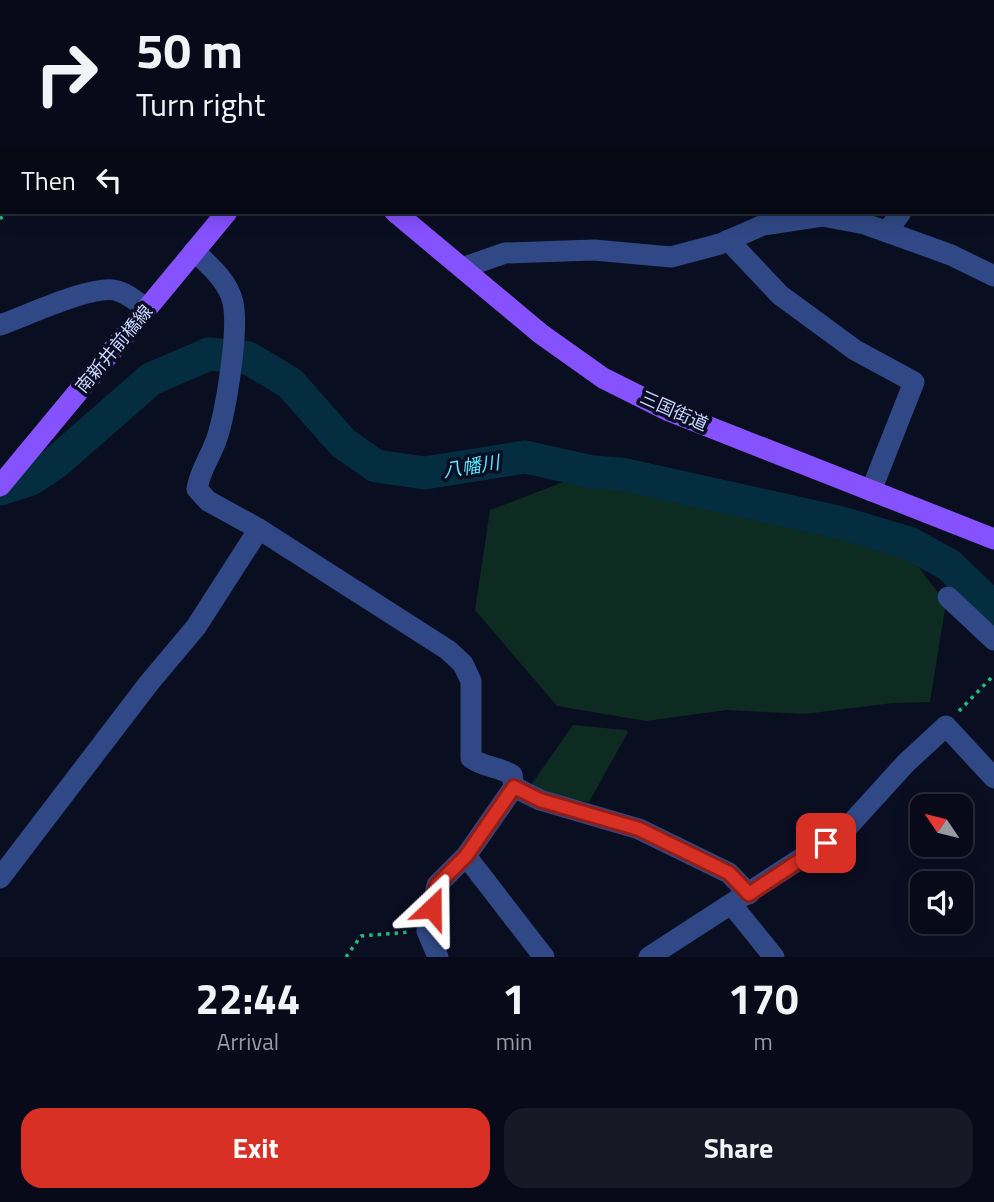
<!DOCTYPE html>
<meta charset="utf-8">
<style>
:root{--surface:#080a19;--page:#161826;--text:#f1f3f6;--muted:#989aa2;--line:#292b38;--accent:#d93025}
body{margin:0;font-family:"Titillium Web","Noto Sans JP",sans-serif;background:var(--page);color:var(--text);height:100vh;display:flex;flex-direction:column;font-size:26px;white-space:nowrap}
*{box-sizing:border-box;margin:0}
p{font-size:23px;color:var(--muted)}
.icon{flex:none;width:38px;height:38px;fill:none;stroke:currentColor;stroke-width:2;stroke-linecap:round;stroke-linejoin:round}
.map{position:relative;height:957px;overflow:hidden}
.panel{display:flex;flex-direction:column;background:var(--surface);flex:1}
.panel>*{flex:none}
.hud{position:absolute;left:0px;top:0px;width:994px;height:214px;box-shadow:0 4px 18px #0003,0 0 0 2px var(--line);background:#080a19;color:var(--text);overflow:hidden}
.needle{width:46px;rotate:305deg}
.tools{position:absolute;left:910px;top:794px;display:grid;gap:14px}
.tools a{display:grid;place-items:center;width:63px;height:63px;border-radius:14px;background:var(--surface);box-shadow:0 4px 18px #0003,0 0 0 2px var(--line);font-size:35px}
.pin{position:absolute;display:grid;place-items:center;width:60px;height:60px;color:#fff;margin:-30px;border-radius:14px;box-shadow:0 4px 10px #0006}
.me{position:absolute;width:77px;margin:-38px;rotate:23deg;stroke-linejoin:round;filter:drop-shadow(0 0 5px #0008)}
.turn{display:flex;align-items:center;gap:24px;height:147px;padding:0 21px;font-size:32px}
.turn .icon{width:91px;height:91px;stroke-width:2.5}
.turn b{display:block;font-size:49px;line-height:60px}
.then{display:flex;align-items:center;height:66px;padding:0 21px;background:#0003;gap:14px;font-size:26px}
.eta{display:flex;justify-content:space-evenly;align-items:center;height:119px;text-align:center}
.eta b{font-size:42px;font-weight:700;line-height:49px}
.button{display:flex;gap:14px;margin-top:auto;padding:14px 21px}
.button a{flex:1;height:80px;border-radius:21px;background:var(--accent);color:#fff;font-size:28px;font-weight:700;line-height:80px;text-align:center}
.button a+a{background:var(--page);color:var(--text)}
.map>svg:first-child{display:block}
.green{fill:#0d2b20}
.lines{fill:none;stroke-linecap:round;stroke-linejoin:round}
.river{stroke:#042d40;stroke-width:33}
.path{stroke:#20bd81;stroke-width:3.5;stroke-dasharray:3.5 5;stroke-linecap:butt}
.minor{stroke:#304885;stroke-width:21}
.major{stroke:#8651ff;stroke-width:21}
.route-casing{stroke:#8d1f18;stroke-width:18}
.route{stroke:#d93025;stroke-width:12}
.labels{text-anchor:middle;stroke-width:7;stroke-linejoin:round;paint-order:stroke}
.street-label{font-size:18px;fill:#cad5ff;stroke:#0a0e21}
.water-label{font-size:19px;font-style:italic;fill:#58e7ff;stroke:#0a0e21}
</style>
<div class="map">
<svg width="994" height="957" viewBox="0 0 994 957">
<rect width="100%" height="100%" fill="#0a0e21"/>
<!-- green -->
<g class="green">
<path d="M574 478 671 492 758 521 887 526 946 603 930 702 893 703 805 714 727 710 646 721 557 706 475 610 490 510Z"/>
<path d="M573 725 626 730 628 732 589 802 547 796 531 785Z"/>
</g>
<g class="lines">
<!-- river -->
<path class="river" d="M0 489 31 479 55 463 151 379 209 354 248 358 290 383 343 443 376 466 425 473 525 457 593 472 622 474 838 522 909 543 949 565 994 608"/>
<!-- path -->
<g class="path">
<path d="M0 219 6 212"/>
<path d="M959 711 994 675"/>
<path d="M346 957 361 936 410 932"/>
</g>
<!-- minor -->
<g class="minor">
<path d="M133 0 135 2"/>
<path d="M663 0 664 2"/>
<path d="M779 0 781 2"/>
<path d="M496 2 498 0"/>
<path d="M697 2 699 0"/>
<path d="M873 2 874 0"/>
<path d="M992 124 994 125"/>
<path d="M992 164 994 162"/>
<path d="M887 232 901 212"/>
<path d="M728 240 780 295 855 350 914 382 871 491"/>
<path d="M194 251C209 265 229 282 233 303 239 331 226 410 217 438 211 456 200 470 197 489L208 501 259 529 448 650 463 664 471 681V758C484 768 499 766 512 775L514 787 540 800 639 829 729 873 749 894"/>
<path d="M462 268 505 253 594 250 671 257 720 244 763 225 822 216 865 224 951 255 994 276"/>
<path d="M0 325C26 316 89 286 114 290 126 292 137 302 147 309"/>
<path d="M948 597 994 640"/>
<path d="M466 856 514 787"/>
<path d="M0 878 149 683 196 627 259 529"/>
<path d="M732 905 774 957"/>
<path d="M438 957 427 931 437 885 466 856 544 957"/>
<path d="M649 957 845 830 906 763 946 726 994 778"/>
</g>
<!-- major -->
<g class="major">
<path d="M401 2 402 0"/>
<path d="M395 212 541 334 603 378 669 411 994 539"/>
<path d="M0 486 227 212"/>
</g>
</g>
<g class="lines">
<!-- route casing -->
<g class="route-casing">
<path id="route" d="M432 908 437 885 466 856 514 787 540 800 639 829 729 873 749 894 826 843"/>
</g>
<!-- route -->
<use href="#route" class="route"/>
</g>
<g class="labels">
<!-- street labels -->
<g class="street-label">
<text transform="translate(114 349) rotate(-50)" y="6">南新井前橋線</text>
<text transform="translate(674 411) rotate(24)" y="6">三国街道</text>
</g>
<!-- water labels -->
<g class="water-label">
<text transform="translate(471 466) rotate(-9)" y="7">八幡川</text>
</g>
</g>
</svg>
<div class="tools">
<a><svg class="needle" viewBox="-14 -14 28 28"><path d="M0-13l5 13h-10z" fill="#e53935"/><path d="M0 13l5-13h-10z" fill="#989aa2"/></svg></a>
<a><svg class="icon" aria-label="sound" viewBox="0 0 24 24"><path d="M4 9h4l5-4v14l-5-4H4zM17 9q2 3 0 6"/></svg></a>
</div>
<div class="pin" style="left:826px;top:843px;background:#d93025"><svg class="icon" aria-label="arrive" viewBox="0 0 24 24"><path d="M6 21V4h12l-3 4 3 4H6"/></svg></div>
<svg class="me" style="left:432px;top:908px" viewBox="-20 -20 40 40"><path d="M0-17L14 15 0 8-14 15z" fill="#d93025" stroke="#fff" stroke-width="4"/></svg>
<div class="hud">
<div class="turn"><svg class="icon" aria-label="right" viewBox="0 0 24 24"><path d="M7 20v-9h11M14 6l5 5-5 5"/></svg><div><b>50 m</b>Turn right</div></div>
<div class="then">Then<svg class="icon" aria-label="left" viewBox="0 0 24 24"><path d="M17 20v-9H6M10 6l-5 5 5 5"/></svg></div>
</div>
</div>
<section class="panel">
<div class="eta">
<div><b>22:44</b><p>Arrival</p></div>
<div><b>1</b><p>min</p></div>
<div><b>170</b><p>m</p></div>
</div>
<div class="button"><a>Exit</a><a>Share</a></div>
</section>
